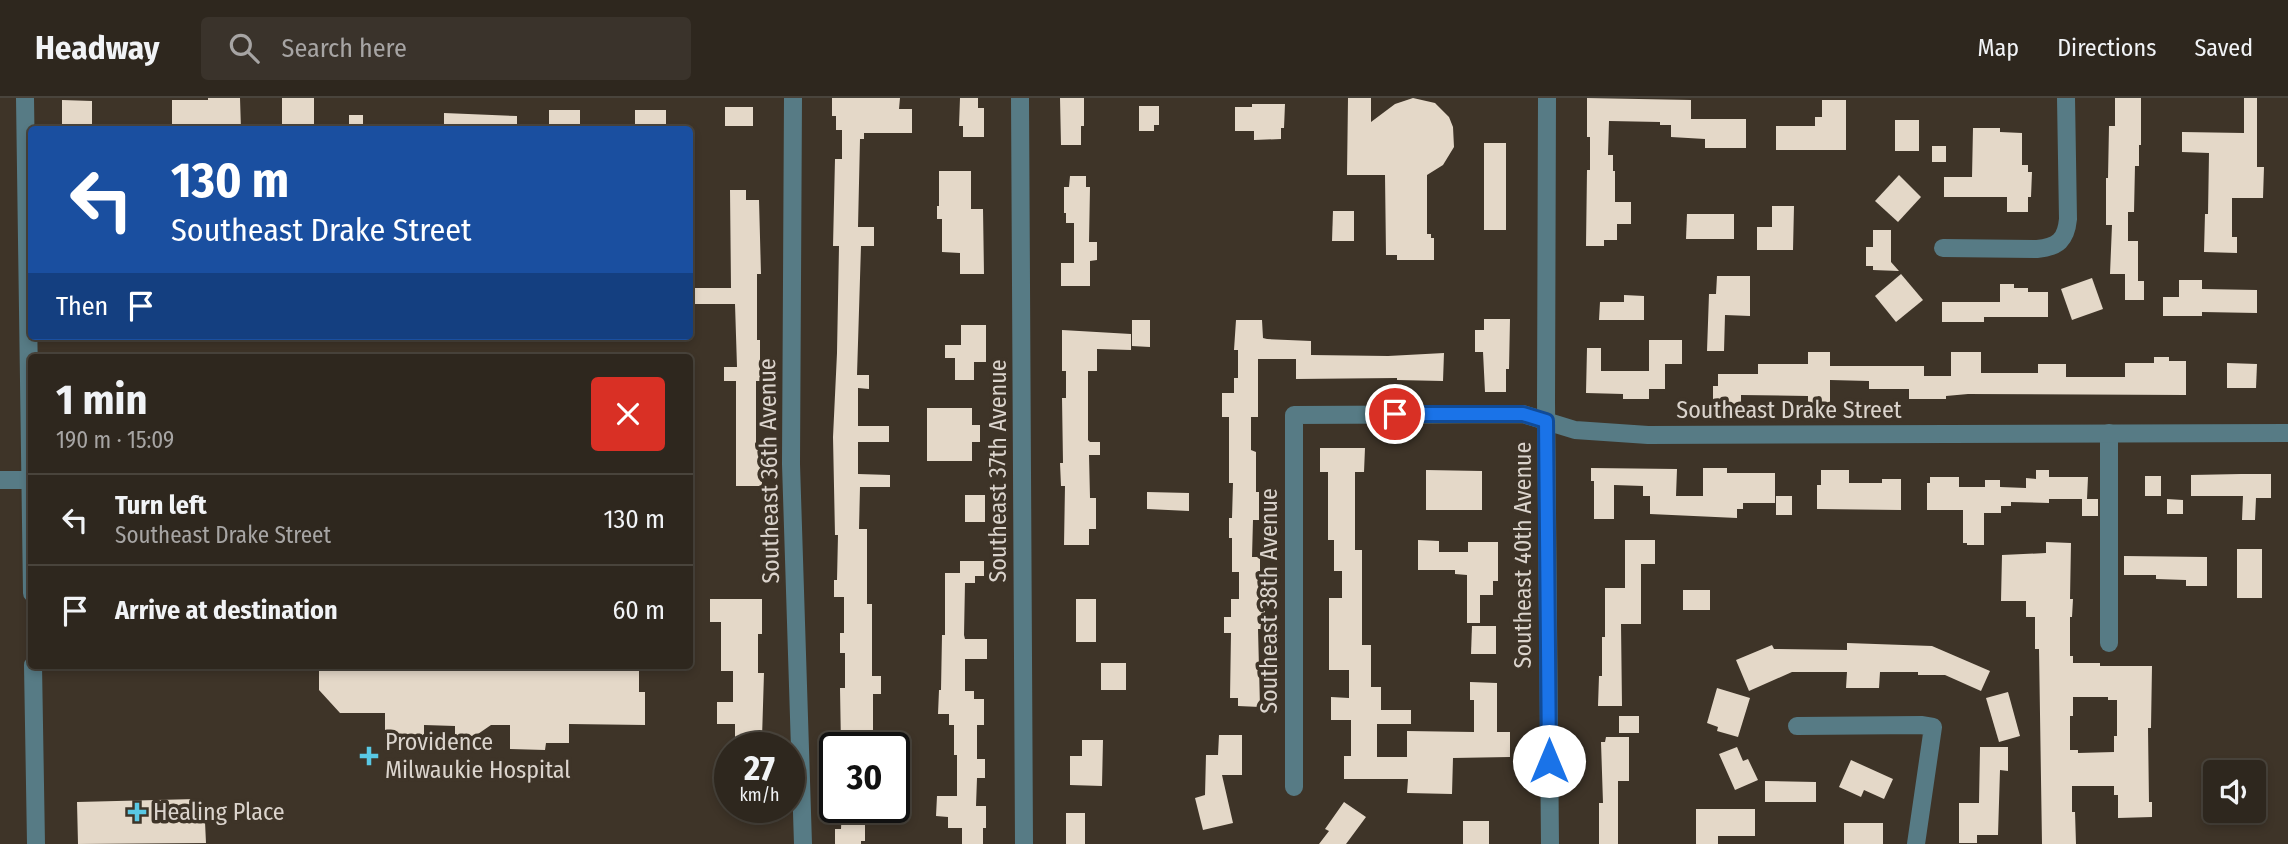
<!DOCTYPE html>
<meta charset="utf-8">
<style>
:root{--surface:#2e271e;--page:#3a332b;--text:#f1f3f6;--muted:#a7a5a4;--line:#49443c}
body{margin:0;font-family:"Fira Sans Condensed",sans-serif;background:var(--page);color:var(--text);height:100vh;display:flex;flex-direction:column;font-size:26px;white-space:nowrap}
*{box-sizing:border-box;margin:0}
p{font-size:23px;color:var(--muted)}
.icon{flex:none;width:38px;height:38px;fill:none;stroke:currentColor;stroke-width:2;stroke-linecap:round;stroke-linejoin:round}
.map{position:relative;flex:1;overflow:hidden}
.panel{position:absolute;left:28px;top:256px;width:665px;height:315px;display:flex;flex-direction:column;background:var(--surface);border-radius:7px;box-shadow:0 4px 10px #0003,0 0 0 2px var(--line)}
.panel>*{flex:none}
.top-card{position:absolute;left:28px;top:28px;width:665px;height:214px;border-radius:7px;box-shadow:0 4px 10px #0003,0 0 0 2px var(--line);background:#1a4fa0;color:#fff;overflow:hidden}
.controls{position:absolute;left:2203px;top:662px;display:grid;gap:14px}
.controls a{display:grid;place-items:center;width:63px;height:63px;border-radius:7px;background:var(--surface);box-shadow:0 4px 10px #0003,0 0 0 2px var(--line);font-size:35px}
.speed{position:absolute;left:714px;top:634px;display:flex;gap:14px;font-size:35px;font-weight:700;text-align:center}
.speed>*{display:grid;place-content:center;width:91px;height:91px;border-radius:50%;background:var(--surface);box-shadow:0 4px 10px #0003,0 0 0 2px var(--line);line-height:1}
.speed small{font-size:18px;font-weight:400}
.speed .limit{border:4px solid #111;border-radius:10px;background:#fff;color:#111}
.pin{position:absolute;display:grid;place-items:center;width:60px;height:60px;color:#fff;margin:-30px;border:4px solid #fff;border-radius:50%;box-shadow:0 2px 7px #0007}
.me{position:absolute;width:77px;margin:-38px;rotate:0deg;stroke-linejoin:round;filter:drop-shadow(0 0 5px #0008)}
.turn{display:flex;align-items:center;gap:24px;height:147px;padding:0 28px;font-size:32px}
.turn .icon{width:91px;height:91px;stroke-width:2.5}
.turn b{display:block;font-size:49px;line-height:60px}
.then{display:flex;align-items:center;height:66px;padding:0 28px;background:#0003;gap:14px;font-size:26px}
.round{display:grid;place-items:center;flex:none;width:74px;height:74px;border-radius:7px;background:var(--page)}
.summary{display:flex;align-items:center;justify-content:space-between;height:119px;padding:0 28px}
h1{font-size:42px;font-weight:700;line-height:52px}
ul{padding:0;list-style:none}
li{display:flex;align-items:center;gap:21px;height:91px;padding:0 28px;border-top:2px solid var(--line)}
li div{flex:1}
li b{display:block;font-size:26px}
li em{font-style:normal}
header{display:flex;align-items:center;gap:42px;box-sizing:border-box;height:98px;padding:0 35px;background:var(--surface);border-bottom:2px solid var(--line)}
header strong{font-size:33px}
nav{display:flex;gap:38px;margin-inline-start:auto;font-size:24px}
.search{width:490px;height:63px;background:var(--page);display:flex;align-items:center;gap:18px;box-sizing:border-box;padding:0 24px;border-radius:7px;color:var(--muted);font-size:26px}
.map>svg:first-child{display:block}
.building{fill:#e4d8c8;fill-rule:evenodd}
.lines{fill:none;stroke-linecap:round;stroke-linejoin:round}
.minor{stroke:#577b85;stroke-width:18}
.route-casing{stroke:#114b97;stroke-width:18}
.route{stroke:#1a73e8;stroke-width:12}
.poi-dot{fill:#59c8e4;stroke:#3e3428;stroke-width:2.5}
.labels{text-anchor:middle;stroke-width:7;stroke-linejoin:round;paint-order:stroke}
.street-label{font-size:24px;fill:#dbd4cd;stroke:#3e3428}
.poi-label{font-size:24px;fill:#dbd4cd;stroke:#3e3428;text-anchor:start}
</style>
<header>
<strong>Headway</strong>
<div class="search"><svg class="icon" aria-label="search" viewBox="0 0 24 24"><circle cx="10" cy="10" r="6"/><path d="M15 15l6 6"/></svg>Search here</div>
<nav><a>Map</a><a>Directions</a><a>Saved</a></nav>
</header>
<div class="map">
<svg width="2288" height="746" viewBox="0 0 2288 746">
<rect width="100%" height="100%" fill="#3e3428"/>
<!-- building -->
<g class="building">
<path d="M208 0H240L241 32 172 31V2H208Z"/>
<rect x="282" y="0" width="32" height="32"/>
<path d="M832 0H900L899 11H912V35H864V41H860L858 129H874V148H861L857 277H869V291L858 290V328H889V344H858V376L890 377V389H860L859 431H867V506H872V578H881V596H873V649H841L840 590H845V555H840V535H844V499H834V482H837L838 437H835L833 339 837 255 839 148H833L835 61H842V32H836V18H832Z"/>
<path d="M960 0H978V10H984V39H963V28H959Z"/>
<path d="M1060 0H1084V28H1081V47H1061Z"/>
<path d="M1348 0H1371V24L1395 6 1413 0 1435 5 1449 19 1453 29 1454 49 1443 67 1427 77V136H1431V140H1434V162H1397V157H1386L1385 77H1347Z"/>
<path d="M1587 0 1691 2V21H1746V50H1705V41L1671 39V27H1660V24L1609 23 1608 57H1613V73H1615V104H1631V126H1617V142H1604V148H1586L1587 72H1590V39H1587Z"/>
<path d="M2115 0H2141V47H2139V68H2135L2134 114H2128V143H2138V183H2144V202H2125V176H2110L2112 127H2106V80H2108L2109 28H2115Z"/>
<path d="M2244 0H2257V69H2264L2263 100H2232V139H2237V155L2204 154 2205 116H2208L2209 55 2182 54V34L2244 35Z"/>
<path d="M62 2 92 3V28H62Z"/>
<path d="M1822 2H1846V52H1776V28H1815V19H1822Z"/>
<path d="M1252 6H1285L1284 30H1281V41L1254 42V33H1235V9H1252Z"/>
<path d="M1139 8H1159V27H1154V33H1139Z"/>
<rect x="725" y="9" width="28" height="19"/>
<rect x="549" y="12" width="31" height="20"/>
<rect x="635" y="12" width="31" height="20"/>
<path d="M444 15 517 18V32H444Z"/>
<rect x="349" y="17" width="14" height="15"/>
<rect x="1895" y="22" width="24" height="31"/>
<path d="M1973 30H2000V34L2022 35V67H2028V74H2032L2031 99H2028V114H2007V99H1944V79H1972Z"/>
<rect x="1484" y="45" width="22" height="87"/>
<rect x="1932" y="48" width="14" height="16"/>
<path d="M939 73H971V111H983L984 176H960V155L942 154V121H937V108H939Z"/>
<path d="M1899 77 1921 99 1898 124 1875 103Z"/>
<path d="M1070 78H1086V89H1090L1089 144H1097V162L1090 163V188H1061V165H1074V125H1066V115H1064V89H1069Z"/>
<path d="M730 92H746V102H759L761 176H757V242H760V283H756V348H762V388H736V283H724V269H737L735 206H691L692 190H731Z"/>
<path d="M1772 108H1794L1793 152H1757V129H1772Z"/>
<path d="M1333 113H1354V143H1332Z"/>
<path d="M1687 116H1734V141H1686Z"/>
<path d="M1873 132H1891V164L1899 173 1873 172V168H1866V149H1873Z"/>
<path d="M1901 176 1923 202 1896 224 1875 198Z"/>
<path d="M1717 178H1750V218L1725 217 1724 253H1707L1709 196H1716Z"/>
<path d="M2092 180 2103 211 2072 222 2061 191Z"/>
<path d="M2179 182H2202V191L2257 192V215L2202 214V218H2163V199H2179Z"/>
<path d="M2000 186H2014V190H2028V194H2048V219H1984V224H1942V204H2000Z"/>
<path d="M1624 197 1644 198V222H1599L1600 204H1624Z"/>
<path d="M1484 221H1510L1509 271H1506V294H1485L1483 254H1475V232H1484Z"/>
<path d="M1132 222H1150V249L1132 248Z"/>
<path d="M1236 222H1262L1263 240 1267 241 1311 243V257L1388 258 1444 255 1443 283 1397 282V280L1296 281V261H1258V319H1251V352L1256 354V394H1259V422H1253L1252 459H1260V501H1265V531H1258L1260 609 1238 608V600H1230L1231 535H1224V519H1231V501H1239V474H1232V440H1229V420H1232L1233 385H1229V319H1222V295H1234V280H1238V252H1234Z"/>
<path d="M961 227H986V264H974V282H955V260H945V247H961Z"/>
<path d="M1062 232 1131 236V252L1097 251V273H1088V342L1090 344H1100V357H1089L1090 400H1096V431H1089V447H1064L1065 388H1061L1060 365H1063L1062 300H1066V273H1062Z"/>
<path d="M1649 242H1682V266H1665V291H1649V301H1623V296L1586 295 1587 250H1601V273H1649Z"/>
<path d="M1808 254H1830V268H1924V278H1951V254H1981V275H2038V266H2066V279H2125V265H2154V259H2169V263H2186V297L1968 296 1946 298V301H1909V291H1869V283L1830 282V305H1808V298L1741 297V312H1713V288H1718V276H1758V266H1808Z"/>
<path d="M2227 265 2257 266 2256 290H2227Z"/>
<path d="M927 310H972V327H980V344H972V363H927Z"/>
<path d="M1320 350H1365L1364 374H1355V452H1362V547H1371V589H1381V612H1411V626H1377V659H1407V633L1474 634V602H1470V584L1497 585V634H1510V659L1453 660 1452 696 1407 695 1408 681H1344V658H1351V622H1331V599L1349 600V572H1329V500H1342V473H1334V442H1328V374H1320Z"/>
<path d="M1591 370 1677 371 1676 398H1703V370H1727V375H1775V405H1743V411H1737V420L1650 416V398H1643V388L1614 387V421H1594V383H1591Z"/>
<path d="M1426 372 1482 373V412H1426Z"/>
<path d="M1821 372H1849V385H1882V381H1901V412L1817 411V387H1821Z"/>
<path d="M2036 372H2049V379H2088L2087 401H2098V418H2082V401H2049V405L2011 404V408H2001V415H1984V447H1967V445H1963V412H1927V385H1930V379H1959V389H1985V382H2000V389L2026 390V380L2036 381Z"/>
<path d="M2241 376H2271V400H2256L2255 422H2242L2243 398H2191V377Z"/>
<rect x="2145" y="378" width="16" height="20"/>
<path d="M1147 394 1189 395V413L1147 411Z"/>
<rect x="965" y="397" width="20" height="27"/>
<rect x="1776" y="398" width="16" height="19"/>
<path d="M2167 401 2183 402V416H2167Z"/>
<path d="M1418 442 1439 443V454H1468V444H1498V483H1493V497H1480V525H1467V477L1455 476V472H1418Z"/>
<path d="M1625 442H1655V466H1641V526H1621L1622 608H1598L1599 578H1602V539H1605V490H1625Z"/>
<path d="M2046 444 2071 445 2070 501H2073L2072 519H2070V558H2073V565H2100V568H2152L2151 630H2148L2149 704H2152V719L2118 720V697H2114V688H2072V714H2075L2076 746H2042L2039 551H2035V519H2026V503H2001L2002 457 2046 455ZM2073 599H2108V602H2117V638H2114V654L2078 655V652H2070V618H2073Z"/>
<rect x="2237" y="451" width="25" height="49"/>
<path d="M2124 458 2207 459V488H2186V482L2156 481V477H2124Z"/>
<path d="M960 463H984V478H975V485H965L964 537 965 541H987V561H965V593H974V601H984V627H977V661H985V680H977L976 708H986V730H983V746H962V730H948V719L936 718 937 698H957V657H954V627H949V616H938L939 592H941L942 537H945V475H960Z"/>
<rect x="1683" y="492" width="27" height="20"/>
<path d="M710 501H762V536H758V575H764L762 640H735V626H717V604H733V573H721V524H710Z"/>
<rect x="1076" y="501" width="20" height="43"/>
<path d="M1472 528H1496V556H1471Z"/>
<path d="M1847 545 1932 548 1990 573 1981 593 1945 577H1918V574H1880L1879 590H1846L1847 574H1792L1749 593 1736 562 1772 547 1774 551 1847 552Z"/>
<rect x="1101" y="565" width="25" height="27"/>
<path d="M319 567H639V594H645V627L569 626V645H546L545 652 510 651V627H491L475 638H455V628L424 627V646H385V615H340L319 592Z"/>
<path d="M1717 590 1750 600 1738 639 1717 633 1718 629 1707 625Z"/>
<path d="M2008 594 2020 638 1999 644 1986 600Z"/>
<rect x="1619" y="618" width="20" height="17"/>
<path d="M1219 637H1242V677H1222L1233 725 1203 732 1195 700 1205 697 1206 657H1218Z"/>
<path d="M1606 639H1629V683H1618V746H1599V705H1603L1601 644H1605Z"/>
<path d="M1082 642H1103L1102 688 1070 687V658H1082Z"/>
<path d="M1737 649 1743 663 1748 661 1758 682 1735 692 1719 656Z"/>
<path d="M1980 649H2008V673L2000 672 1998 737H1977V745H1959V705H1979Z"/>
<path d="M1851 662 1893 681 1884 701 1864 692 1861 699 1839 689Z"/>
<path d="M1765 683 1816 684V704H1765Z"/>
<path d="M196 701 197 724H205L206 745 78 746 77 704Z"/>
<path d="M1344 704 1366 719 1346 746H1319L1329 733 1325 731Z"/>
<path d="M842 709H865V743H861V746H835V731H841Z"/>
<path d="M1696 711H1755V738H1718V746H1696Z"/>
<rect x="1066" y="715" width="19" height="31"/>
<rect x="1463" y="723" width="26" height="23"/>
<rect x="1844" y="725" width="39" height="21"/>
</g>
<g class="lines">
<!-- minor -->
<g class="minor">
<path d="M25 0 32 495"/>
<path d="M793 0 791 366 803 746"/>
<path d="M1020 0 1024 746"/>
<path d="M1547 0 1546 304 1550 746"/>
<path d="M1943 150 2037 151C2058 149 2066 142 2068 121L2066 0"/>
<path d="M2109 335V545"/>
<path d="M0 382H29"/>
<path d="M33 567 36 746"/>
<path d="M1797 628 1921 627 1933 629 1916 746"/>
<path d="M1294 689V317L1523 316 1575 332 1648 337 2288 335"/>
</g>
</g>
<g class="lines">
<!-- route casing -->
<g class="route-casing">
<path id="route" d="M1395 316H1523L1546 323 1549 663"/>
</g>
<!-- route -->
<use href="#route" class="route"/>
</g>
<!-- markers -->
<g class="poi-dot">
<path d="M365.5 647.5h7v7h7v7h-7v7h-7v-7h-7v-7h7z"/>
<path d="M133.5 703.5h7v7h7v7h-7v7h-7v-7h-7v-7h7z"/>
</g>
<g class="labels">
<!-- street labels -->
<g class="street-label">
<text x="1789" y="320">Southeast Drake Street</text>
<text transform="translate(769 373) rotate(-91)" y="8">Southeast 36th Avenue</text>
<text transform="translate(998 373) rotate(-90)" y="8">Southeast 37th Avenue</text>
<text transform="translate(1523 457) rotate(-90)" y="8">Southeast 40th Avenue</text>
<text transform="translate(1269 503) rotate(-90)" y="8">Southeast 38th Avenue</text>
</g>
<!-- poi labels -->
<g class="poi-label">
<text x="385" y="652">Providence<tspan x="385" dy="28">Milwaukie Hospital</tspan></text>
<text x="153" y="722">Healing Place</text>
</g>
</g>
</svg>
<div class="controls">
<a><svg class="icon" aria-label="sound" viewBox="0 0 24 24"><path d="M4 9h4l5-4v14l-5-4H4zM17 9q2 3 0 6"/></svg></a>
</div>
<div class="speed"><div>27<small>km/h</small></div><div class="limit">30</div></div>
<div class="pin" style="left:1395px;top:316px;background:#d93025"><svg class="icon" aria-label="arrive" viewBox="0 0 24 24"><path d="M6 21V4h12l-3 4 3 4H6"/></svg></div>
<svg class="me" style="left:1549px;top:663px" viewBox="-20 -20 40 40"><circle r="19" fill="#fff"/><path d="M0-13L10 11 0 6-10 11z" fill="#1a73e8"/></svg>
<div class="top-card">
<div class="turn"><svg class="icon" aria-label="left" viewBox="0 0 24 24"><path d="M17 20v-9H6M10 6l-5 5 5 5"/></svg><div><b>130 m</b>Southeast Drake Street</div></div>
<div class="then">Then<svg class="icon" aria-label="arrive" viewBox="0 0 24 24"><path d="M6 21V4h12l-3 4 3 4H6"/></svg></div>
</div>
<section class="panel">
<div class="summary"><div><h1>1 min</h1><p>190 m · 15:09</p></div><a class="round" style="background:#d93025;color:#fff"><svg class="icon" aria-label="close" viewBox="0 0 24 24"><path d="M6 6l12 12M18 6L6 18"/></svg></a></div>
<ul>
<li><svg class="icon" aria-label="left" viewBox="0 0 24 24"><path d="M17 20v-9H6M10 6l-5 5 5 5"/></svg><div><b>Turn left</b><p>Southeast Drake Street</p></div><em>130 m</em></li>
<li><svg class="icon" aria-label="arrive" viewBox="0 0 24 24"><path d="M6 21V4h12l-3 4 3 4H6"/></svg><div><b>Arrive at destination</b></div><em>60 m</em></li>
</ul>
</section>
</div>
